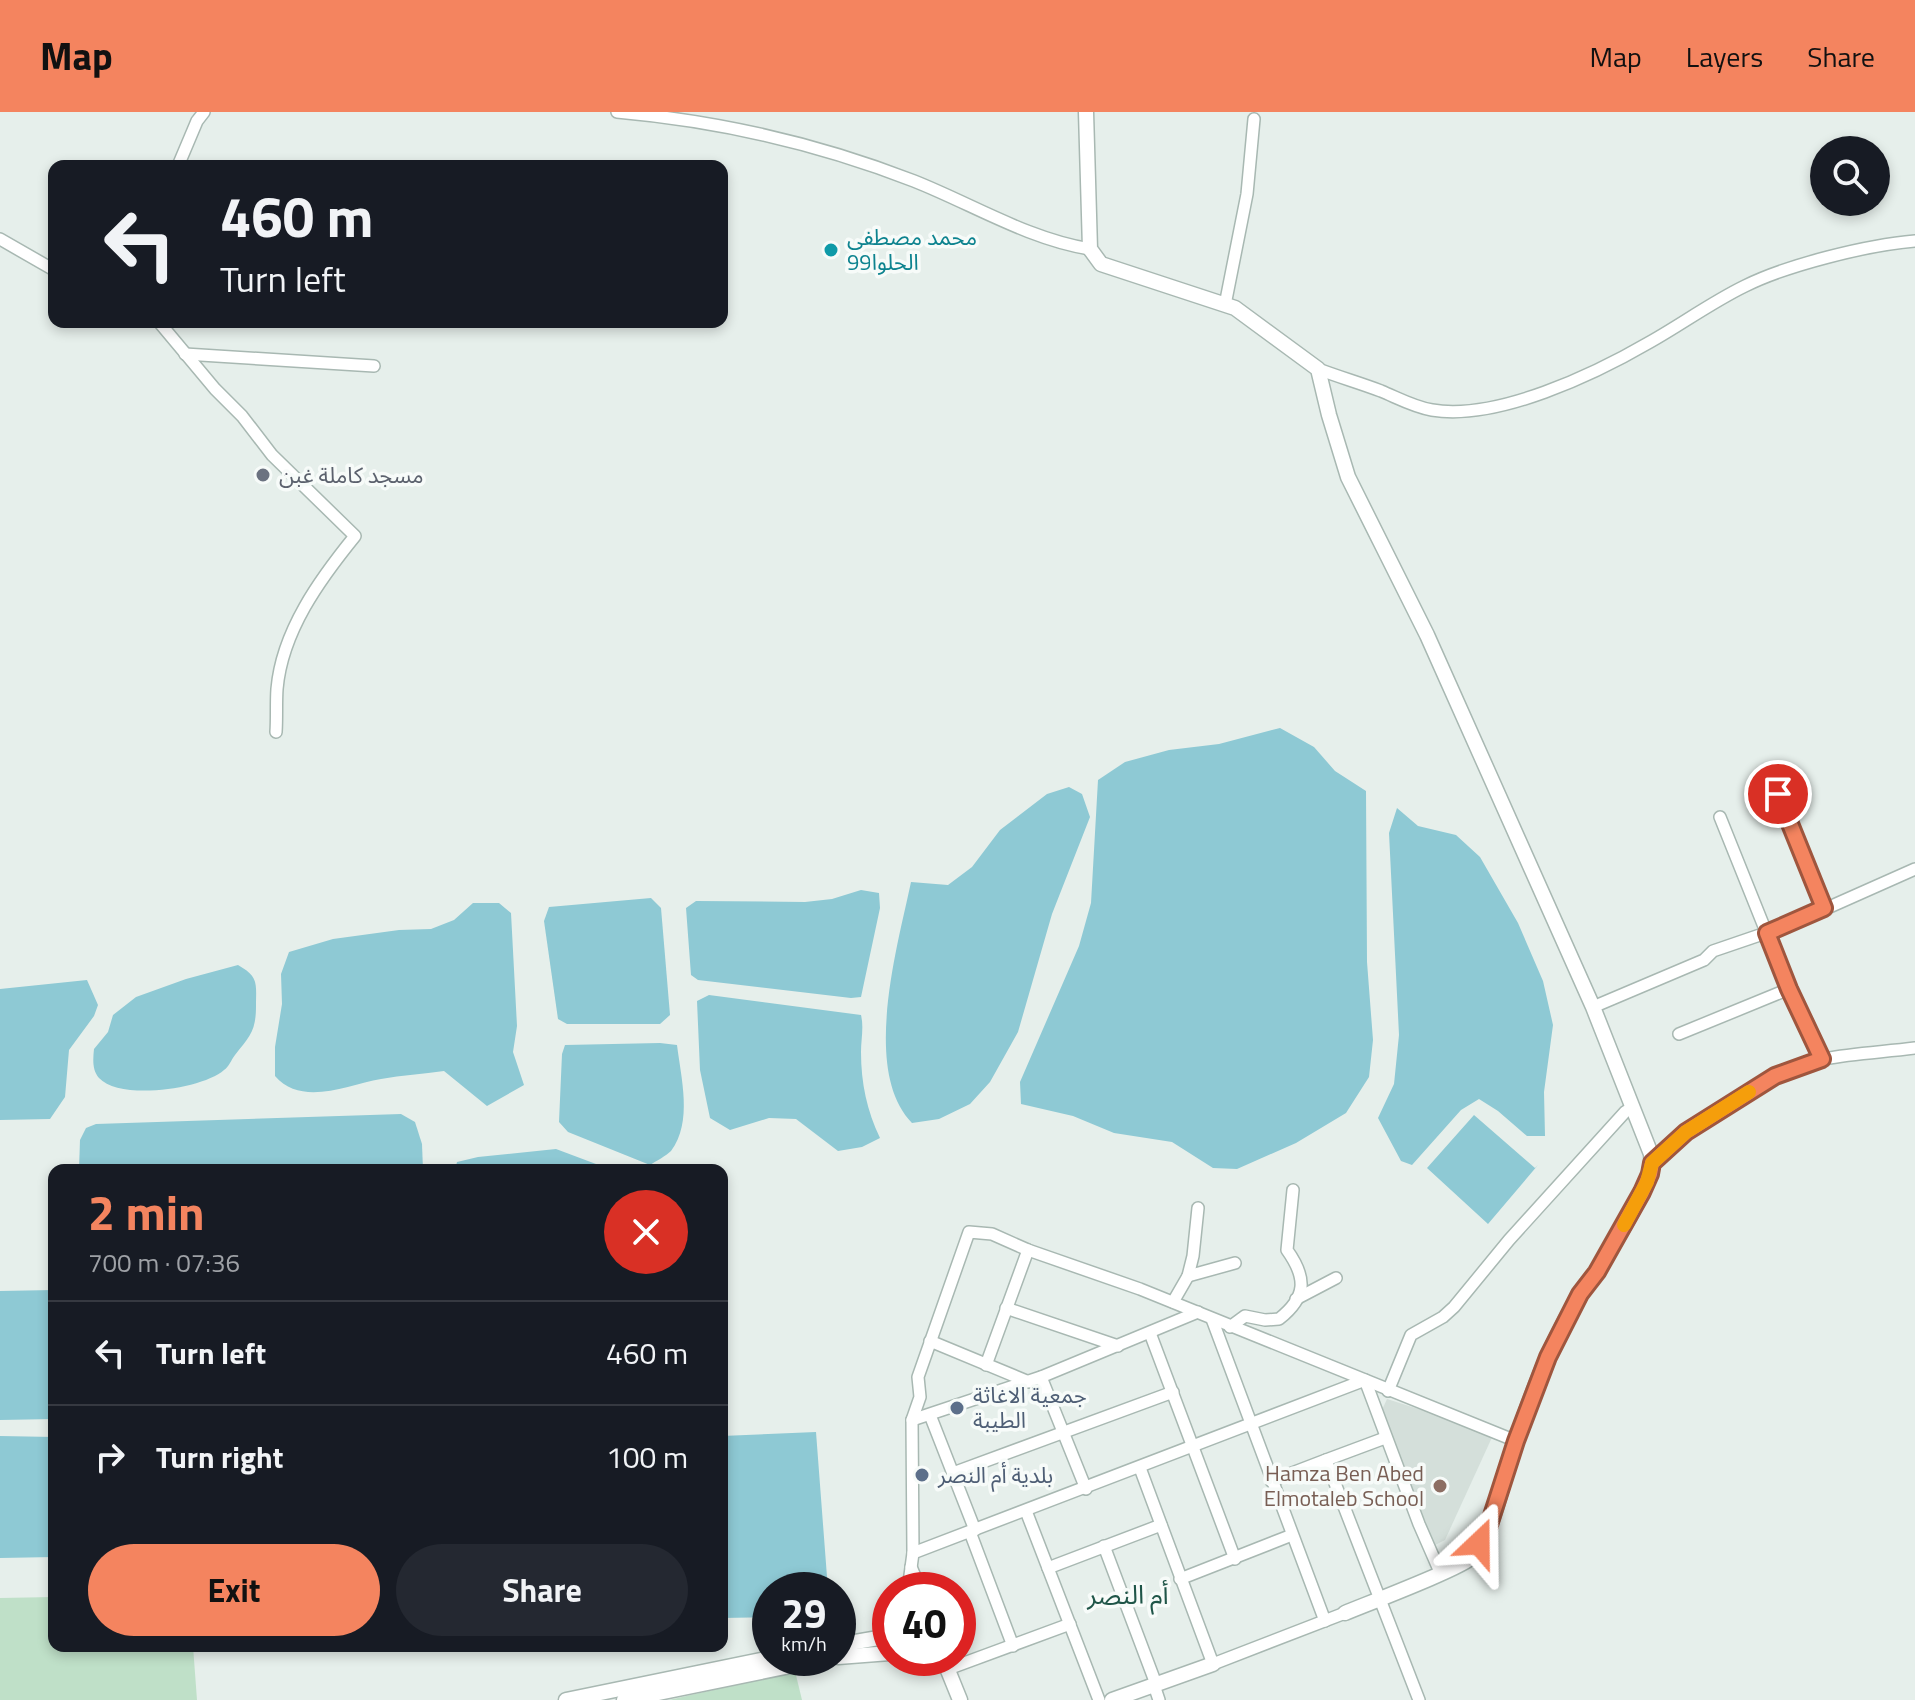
<!DOCTYPE html>
<meta charset="utf-8">
<style>
:root{--surface:#171b24;--page:#242831;--text:#f1f3f6;--muted:#9ea1a6;--line:#363941;--accent:#f4845f}
body{margin:0;font-family:"Titillium Web","Noto Sans Arabic",sans-serif;background:var(--page);color:var(--text);height:100vh;display:flex;flex-direction:column;font-size:30px;white-space:nowrap}
*{box-sizing:border-box;margin:0}
p{font-size:26px;color:var(--muted)}
.icon{flex:none;width:44px;height:44px;fill:none;stroke:currentColor;stroke-width:2;stroke-linecap:round;stroke-linejoin:round}
.map{position:relative;flex:1;overflow:hidden}
.sheet{position:absolute;left:48px;top:1052px;width:680px;height:488px;display:flex;flex-direction:column;background:var(--surface);border-radius:16px;box-shadow:0 4px 12px #0003}
.sheet>*{flex:none}
.hud{position:absolute;left:48px;top:48px;width:680px;height:168px;border-radius:16px;box-shadow:0 4px 12px #0003;background:#171b24;color:var(--text);overflow:hidden}
.tools{position:absolute;left:1810px;top:24px;display:grid;gap:16px}
.tools a{display:grid;place-items:center;width:80px;height:80px;border-radius:50%;background:var(--surface);box-shadow:0 4px 12px #0003;font-size:40px}
.speed{position:absolute;left:752px;top:1460px;display:flex;gap:16px;font-size:40px;font-weight:700;text-align:center}
.speed>*{display:grid;place-content:center;width:104px;height:104px;border-radius:50%;background:var(--surface);box-shadow:0 4px 12px #0003;line-height:1}
.speed small{font-size:20px;font-weight:400}
.speed .limit{border:12px solid #d22;background:#fff;color:#111}
.pin{position:absolute;display:grid;place-items:center;width:68px;height:68px;color:#fff;margin:-34px;border:4px solid #fff;border-radius:50%;box-shadow:0 2px 8px #0007}
.me{position:absolute;width:88px;margin:-44px;rotate:23deg;stroke-linejoin:round;filter:drop-shadow(0 0 6px #0008)}
.turn{display:flex;align-items:center;gap:28px;height:168px;padding:0 40px;font-size:36px}
.turn .icon{width:104px;height:104px;stroke-width:2.5}
.turn b{display:block;font-size:56px;line-height:68px}
.round{display:grid;place-items:center;flex:none;width:84px;height:84px;border-radius:42px;background:var(--page)}
.head{display:flex;align-items:center;justify-content:space-between;height:136px;padding:0 40px}
h1{font-size:48px;font-weight:700;line-height:60px;color:var(--accent)}
.primary-button{display:flex;gap:16px;margin-top:auto;padding:16px 40px}
.primary-button a{flex:1;height:92px;border-radius:48px;background:var(--accent);color:#111;font-size:32px;font-weight:700;line-height:92px;text-align:center}
.primary-button a+a{background:var(--page);color:var(--text)}
ul{padding:0;list-style:none}
li{display:flex;align-items:center;gap:24px;height:104px;padding:0 40px;border-top:2px solid var(--line)}
li div{flex:1}
li b{display:block;font-size:30px}
li em{font-style:normal}
header{display:flex;align-items:center;gap:48px;box-sizing:border-box;height:112px;padding:0 40px;background:var(--accent);color:#111}
header strong{font-size:38px}
nav{display:flex;gap:44px;margin-inline-start:auto;font-size:28px}
.map>svg:first-child{display:block}
.built{fill:#d4dfda}
.green{fill:#bfe0c8}
.water{fill:#8ec9d4}
.lines{fill:none;stroke-linecap:round;stroke-linejoin:round}
.minor-casing{stroke:#a8b8b2;stroke-width:14}
.tertiary-casing{stroke:#a8b8b2;stroke-width:17}
.minor{stroke:#fff;stroke-width:11}
.tertiary{stroke:#fff;stroke-width:14}
.route-casing{stroke:#9f563e;stroke-width:20}
.route{stroke:#f4845f;stroke-width:14}
.slow{stroke:#f59e0b;stroke-width:14}
.culture-dot{fill:#0f9aa8;stroke:#f7fbf9;stroke-width:3}
.worship-dot{fill:#6b7280;stroke:#f7fbf9;stroke-width:3}
.service-dot{fill:#5c6f8a;stroke:#f7fbf9;stroke-width:3}
.education-dot{fill:#8d6e63;stroke:#f7fbf9;stroke-width:3}
.labels{text-anchor:middle;stroke-width:7;stroke-linejoin:round;paint-order:stroke}
.culture-label{font-size:22px;fill:#0d838f;stroke:#f7fbf9;text-anchor:start}
.worship-label{font-size:22px;fill:#5b616d;stroke:#f7fbf9;text-anchor:start}
.service-label{font-size:22px;fill:#4e5e75;stroke:#f7fbf9;text-anchor:start}
.education-label{font-size:22px;fill:#785e54;stroke:#f7fbf9;text-anchor:end}
.quarter-label{font-size:26px;fill:#1f5548;stroke:#f7fbf9}
</style>
<header>
<strong>Map</strong>
<nav><a>Map</a><a>Layers</a><a>Share</a></nav>
</header>
<div class="map">
<svg width="1915" height="1588" viewBox="0 0 1915 1588">
<rect width="100%" height="100%" fill="#e6efeb"/>
<!-- built -->
<path class="built" d="M1387 1287 1494 1321 1445 1428 1433 1434 1381 1300Z"/>
<!-- green -->
<g class="green">
<path d="M54 1485V1534H193L197 1588H0V1486Z"/>
<path d="M795 1559 802 1588H669Z"/>
</g>
<!-- water -->
<g class="water">
<path d="M1280 616 1314 635 1335 659 1366 679 1367 850 1373 928 1369 965 1346 1001 1296 1031 1237 1057 1213 1056 1172 1030 1114 1021 1073 1004 1021 992 1020 970 1079 834 1091 791 1098 668 1125 650 1169 638 1219 632Z"/>
<path d="M1069 675 1082 682 1090 705 1052 802 1018 920 990 970 970 992 939 1007 912 1011C861 959 898 833 911 770L948 773 972 755 1000 718 1047 682Z"/>
<path d="M1397 696 1418 714 1456 723 1480 745 1518 811 1543 869 1553 913 1544 980 1545 1024H1527L1498 999 1479 987 1461 998 1412 1053 1401 1049 1378 1006 1394 972 1399 923 1389 721Z"/>
<path d="M861 778 879 781 880 796 861 885 851 886 698 868 691 863 686 796 696 789 805 790 832 787Z"/>
<path d="M651 786 661 796 670 903 660 912H567L558 907 544 809 549 795Z"/>
<path d="M473 791H499L511 801 517 914 513 940 524 973 487 994 444 959C423 962 402 963 381 967 347 973 302 995 275 964V935L282 892 281 862 289 840 333 827 399 818 431 817 454 808Z"/>
<path d="M238 853C259 865 256 871 256 894 256 919 250 924 235 943 231 948 229 955 224 958 203 977 120 989 99 966 92 958 93 947 94 937L108 920 113 903 136 885 186 867Z"/>
<path d="M87 868 98 893 94 904 69 938 65 985 50 1007 0 1008V877Z"/>
<path d="M709 883 861 903C864 915 861 928 861 940 861 971 867 999 880 1026L862 1035 838 1039 796 1007 769 1006 730 1018 710 1006 700 958 697 889Z"/>
<path d="M660 931 677 933C681 966 693 1010 671 1039 666 1044 656 1049 650 1053L568 1020 559 1010 562 942 565 933Z"/>
<path d="M401 1002 415 1010 422 1032 423 1058H79L80 1028 86 1016 96 1012Z"/>
<path d="M1474 1003 1535 1056 1538 1053 1488 1112 1427 1056Z"/>
<path d="M556 1037 612 1058H455L457 1050 478 1045Z"/>
<path d="M54 1178V1307L0 1308V1179Z"/>
<path d="M816 1320 828 1478H770V1505L722 1506V1324Z"/>
<path d="M0 1324 54 1325V1445L0 1446Z"/>
</g>
<g class="lines">
<!-- minor casing -->
<g class="minor-casing">
<g id="minor">
<path d="M617 0C719 9 819 32 914 69 972 92 1028 127 1090 137"/>
<path d="M178 54 197 9 204 0"/>
<path d="M0 127 54 158"/>
<path d="M1225 193 1247 82 1254 7"/>
<path d="M159 210 215 277 242 304 272 343 355 424C320 467 282 519 277 577 276 591 277 606 276 620"/>
<path d="M185 242 374 254"/>
<path d="M1318 257C1339 265 1360 271 1381 279 1398 286 1414 295 1432 298 1497 309 1595 262 1650 230 1682 212 1712 190 1745 174 1787 153 1867 133 1915 129"/>
<path d="M1778 682 1824 796"/>
<path d="M1720 705 1789 877 1822 947"/>
<path d="M1593 895 1704 848 1713 839 1789 813 1915 757"/>
<path d="M1679 922 1789 877"/>
<path d="M1652 1051C1695 1013 1767 958 1824 947 1854 941 1885 940 1915 936"/>
<path d="M1188 1164 1235 1151"/>
<path d="M1296 1187 1336 1166"/>
<path d="M1173 1190 1188 1164 1193 1144 1198 1096"/>
<path d="M1006 1196 1118 1234"/>
<path d="M1212 1207 1325 1509"/>
<path d="M1230 1215 1245 1204 1265 1208 1279 1207C1307 1185 1307 1166 1287 1138L1293 1078"/>
<path d="M1150 1221 1235 1447"/>
<path d="M930 1229 1029 1270"/>
<path d="M986 1253 1028 1138"/>
<path d="M1041 1265 1086 1377"/>
<path d="M1388 1279 1411 1223 1443 1205 1454 1195 1509 1128 1625 1000 1633 995"/>
<path d="M930 1303 975 1418"/>
<path d="M912 1308 1041 1265 1198 1200"/>
<path d="M1385 1326 1326 1348 1419 1588"/>
<path d="M1140 1356 1213 1552 1345 1501"/>
<path d="M953 1361 1173 1280"/>
<path d="M1271 1369 1326 1348"/>
<path d="M1026 1399 1099 1588"/>
<path d="M970 1420 1013 1534"/>
<path d="M1104 1434 1156 1572"/>
<path d="M913 1441 1365 1268 1419 1412 1440 1460"/>
<path d="M911 1455 921 1478"/>
<path d="M1048 1456 1161 1413"/>
<path d="M1180 1467 1292 1423"/>
<path d="M908 1478 913 1441 912 1308 920 1285 918 1265 969 1120 992 1122 1028 1138 1140 1177 1516 1329"/>
<path d="M948 1557 1070 1512"/>
<path d="M1154 1573 1159 1588"/>
</g>
</g>
<!-- tertiary casing -->
<g class="tertiary-casing">
<g id="tertiary">
<path d="M1086 0 1090 137 1101 152 1235 196 1318 257 1329 303 1348 365 1427 523 1593 895 1651 1042C1656 1079 1586 1171 1566 1207 1543 1249 1526 1298 1511 1343 1501 1376 1494 1417 1472 1445 1464 1455 1364 1493 1345 1501"/>
<path d="M838 1533 890 1524"/>
<path d="M838 1545 890 1541"/>
<path d="M943 1546 960 1588"/>
<path d="M566 1588 771 1546"/>
<path d="M624 1588 829 1546"/>
<path d="M1112 1588 1213 1552"/>
</g>
</g>
<!-- minor -->
<use href="#minor" class="minor"/>
<!-- tertiary -->
<use href="#tertiary" class="tertiary"/>
</g>
<g class="lines">
<!-- route casing -->
<g class="route-casing">
<path id="route" d="M1479 1431 1488 1416 1516 1329 1548 1245 1580 1182 1597 1160 1642 1080 1650 1062 1652 1051 1686 1020 1775 964 1822 947 1789 877 1767 821 1824 796 1778 682"/>
</g>
<!-- route -->
<use href="#route" class="route"/>
<!-- slow -->
<path class="slow" d="M1624 1113 1647 1070 1652 1051 1686 1020 1749 980"/>
</g>
<!-- markers -->
<circle class="culture-dot" cx="831" cy="138" r="8"/>
<circle class="worship-dot" cx="263" cy="363" r="8"/>
<g class="service-dot">
<circle cx="957" cy="1296" r="8"/>
<circle cx="922" cy="1363" r="8"/>
</g>
<circle class="education-dot" cx="1440" cy="1374" r="8"/>
<g class="labels">
<!-- culture labels -->
<g class="culture-label">
<text x="847" y="133">محمد مصطفى<tspan x="847" dy="25">الحلوا99</tspan></text>
</g>
<!-- worship labels -->
<g class="worship-label">
<text x="279" y="371">مسجد كاملة غبن</text>
</g>
<!-- service labels -->
<g class="service-label">
<text x="973" y="1291">جمعية الاغاثة<tspan x="973" dy="25">الطيبة</tspan></text>
<text x="938" y="1371">بلدية أم النصر</text>
</g>
<!-- education labels -->
<g class="education-label">
<text x="1424" y="1369">Hamza Ben Abed<tspan x="1424" dy="25">Elmotaleb School</tspan></text>
</g>
<!-- quarter labels -->
<g class="quarter-label">
<text x="1128" y="1492">أم النصر</text>
</g>
</g>
</svg>
<div class="tools">
<a><svg class="icon" aria-label="search" viewBox="0 0 24 24"><circle cx="10" cy="10" r="6"/><path d="M15 15l6 6"/></svg></a>
</div>
<div class="speed"><div>29<small>km/h</small></div><div class="limit">40</div></div>
<div class="pin" style="left:1778px;top:682px;background:#d93025"><svg class="icon" aria-label="arrive" viewBox="0 0 24 24"><path d="M6 21V4h12l-3 4 3 4H6"/></svg></div>
<svg class="me" style="left:1479px;top:1431px" viewBox="-20 -20 40 40"><path d="M0-17L14 15 0 8-14 15z" fill="#f4845f" stroke="#fff" stroke-width="4"/></svg>
<div class="hud">
<div class="turn"><svg class="icon" aria-label="left" viewBox="0 0 24 24"><path d="M17 20v-9H6M10 6l-5 5 5 5"/></svg><div><b>460 m</b>Turn left</div></div>
</div>
<section class="sheet">
<div class="head"><div><h1>2 min</h1><p>700 m · 07:36</p></div><a class="round" style="background:#d93025;color:#fff"><svg class="icon" aria-label="close" viewBox="0 0 24 24"><path d="M6 6l12 12M18 6L6 18"/></svg></a></div>
<ul>
<li><svg class="icon" aria-label="left" viewBox="0 0 24 24"><path d="M17 20v-9H6M10 6l-5 5 5 5"/></svg><div><b>Turn left</b></div><em>460 m</em></li>
<li><svg class="icon" aria-label="right" viewBox="0 0 24 24"><path d="M7 20v-9h11M14 6l5 5-5 5"/></svg><div><b>Turn right</b></div><em>100 m</em></li>
</ul>
<div class="primary-button"><a>Exit</a><a>Share</a></div>
</section>
</div>
